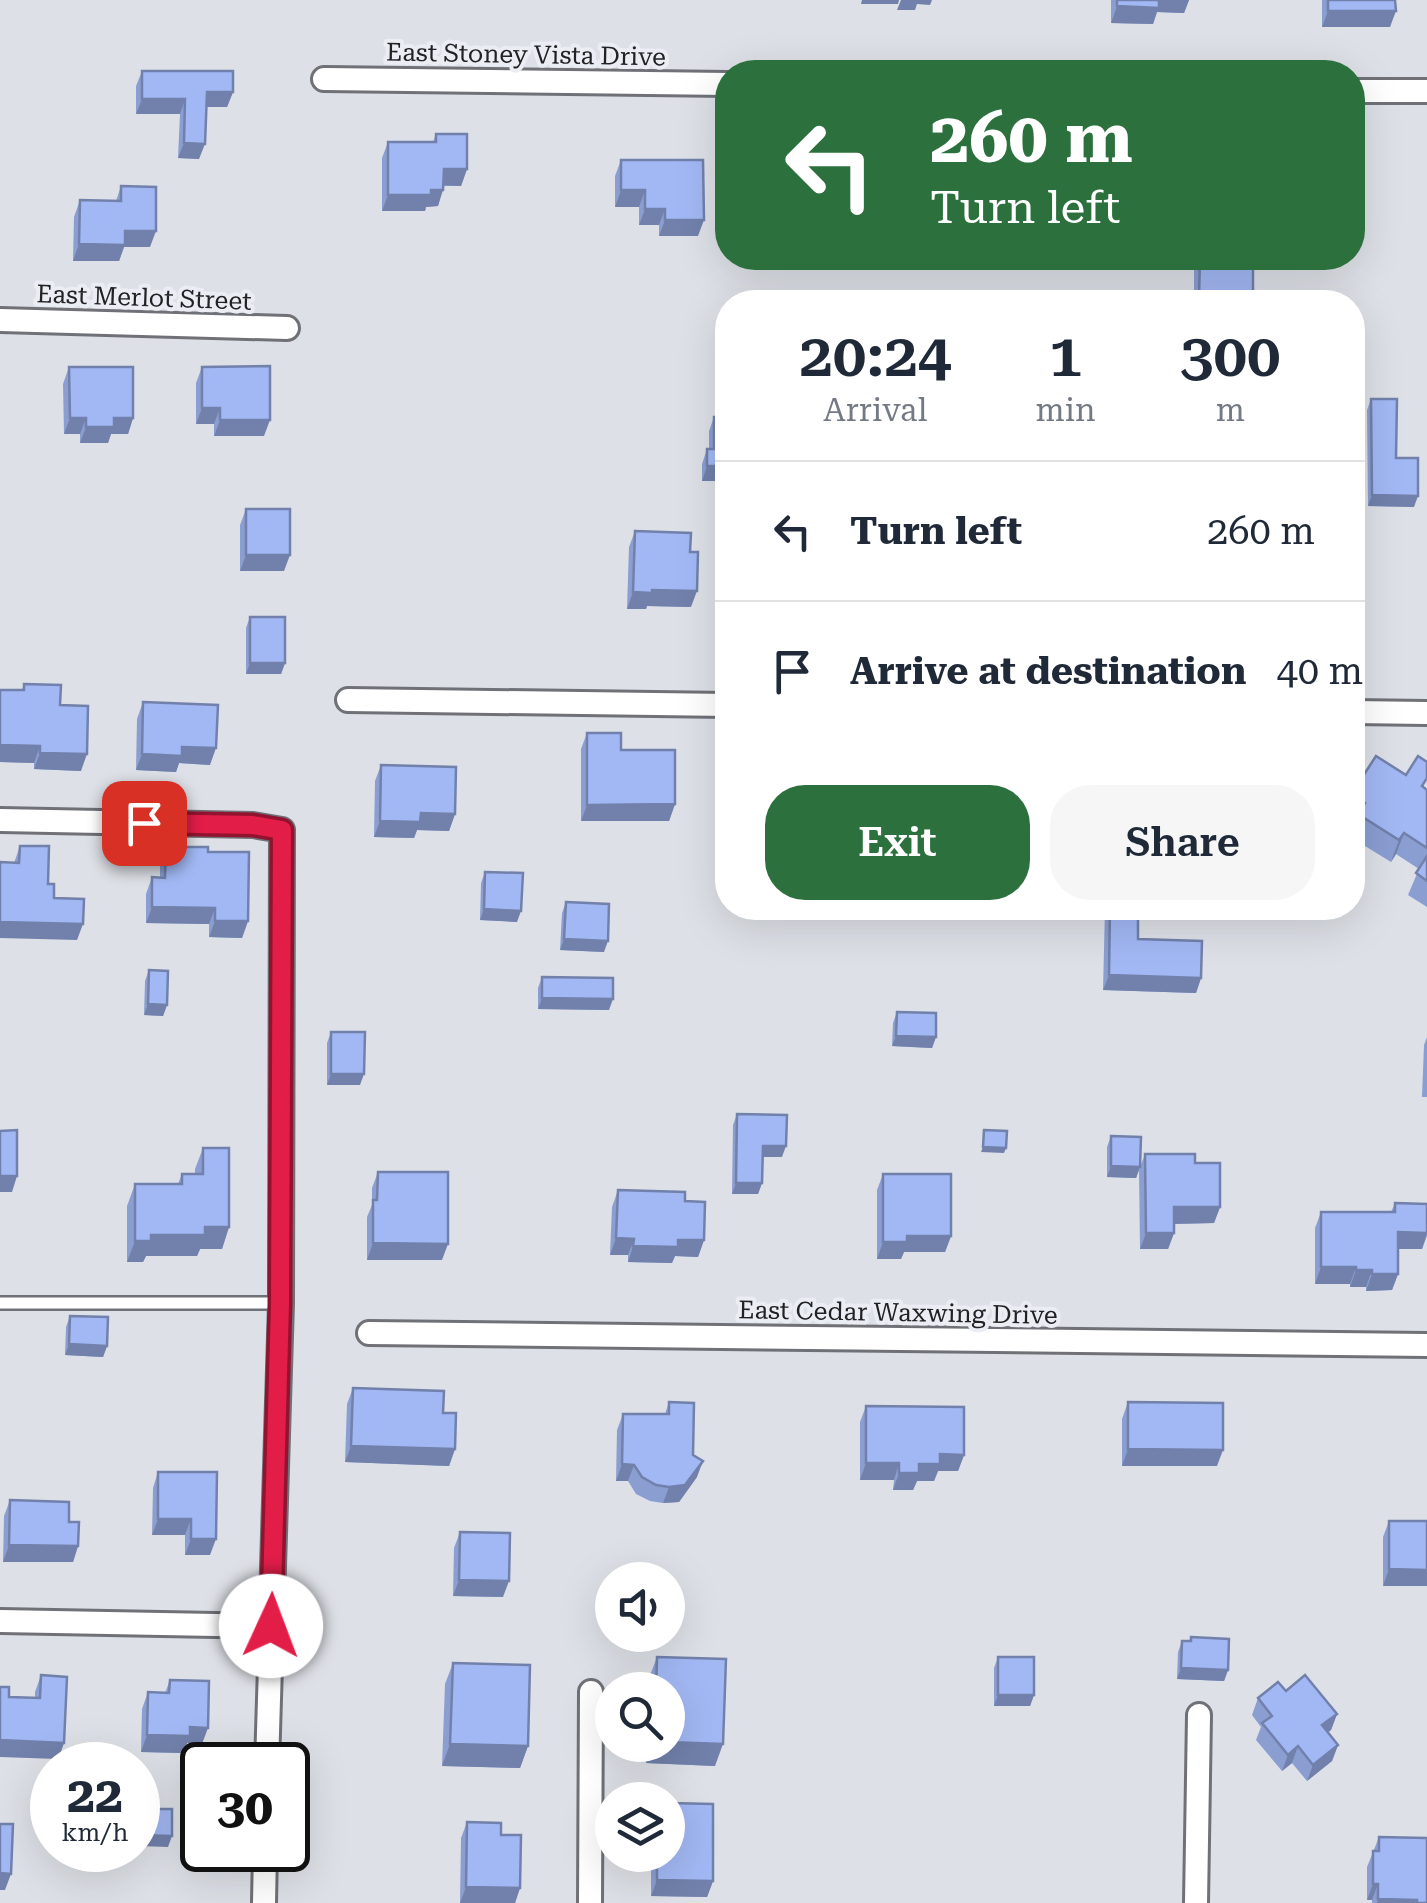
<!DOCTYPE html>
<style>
:root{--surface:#fff;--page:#f6f6f7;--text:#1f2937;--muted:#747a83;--line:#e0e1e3;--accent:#2c713d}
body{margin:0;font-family:"Roboto Serif",serif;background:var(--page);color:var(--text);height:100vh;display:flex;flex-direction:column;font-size:38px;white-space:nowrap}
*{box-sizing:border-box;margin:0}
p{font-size:32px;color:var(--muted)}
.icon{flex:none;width:55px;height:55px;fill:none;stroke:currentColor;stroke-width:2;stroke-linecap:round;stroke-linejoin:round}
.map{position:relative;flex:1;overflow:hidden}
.panel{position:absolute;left:715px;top:290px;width:650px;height:630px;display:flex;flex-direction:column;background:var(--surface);border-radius:40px;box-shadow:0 10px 40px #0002}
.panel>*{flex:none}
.guide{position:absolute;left:715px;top:60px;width:650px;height:210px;border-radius:40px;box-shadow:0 10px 40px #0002;background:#2c713d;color:#fff;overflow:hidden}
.controls{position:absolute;left:595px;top:1562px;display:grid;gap:20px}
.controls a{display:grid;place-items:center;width:90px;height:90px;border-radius:50%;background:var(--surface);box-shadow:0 10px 40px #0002;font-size:50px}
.speed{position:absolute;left:30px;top:1742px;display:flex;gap:20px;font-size:50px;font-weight:700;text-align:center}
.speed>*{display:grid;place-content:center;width:130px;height:130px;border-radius:50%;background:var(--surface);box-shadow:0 10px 40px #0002;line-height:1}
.speed small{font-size:25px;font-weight:400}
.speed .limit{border:5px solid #111;border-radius:15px;background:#fff;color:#111}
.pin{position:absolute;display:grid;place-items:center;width:85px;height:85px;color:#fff;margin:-42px;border-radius:20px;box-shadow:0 5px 15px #0006}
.me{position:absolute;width:110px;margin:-55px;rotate:2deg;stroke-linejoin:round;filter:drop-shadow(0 0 8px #0008)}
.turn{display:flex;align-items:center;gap:35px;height:210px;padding:0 50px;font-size:45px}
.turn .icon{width:130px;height:130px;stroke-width:2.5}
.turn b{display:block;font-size:70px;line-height:85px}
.eta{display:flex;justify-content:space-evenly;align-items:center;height:170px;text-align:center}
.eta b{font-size:60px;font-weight:600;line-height:70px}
.primary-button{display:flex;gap:20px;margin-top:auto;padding:20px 50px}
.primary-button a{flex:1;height:115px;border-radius:40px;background:var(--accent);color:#fff;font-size:40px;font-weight:600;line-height:115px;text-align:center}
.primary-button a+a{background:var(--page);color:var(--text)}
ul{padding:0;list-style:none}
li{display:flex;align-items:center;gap:30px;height:140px;padding:0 50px;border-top:2px solid var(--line)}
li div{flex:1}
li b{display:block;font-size:38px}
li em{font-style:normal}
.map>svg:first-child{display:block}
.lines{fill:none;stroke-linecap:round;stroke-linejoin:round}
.lane-casing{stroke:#6f7177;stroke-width:16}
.street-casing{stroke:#6f7177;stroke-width:28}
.lane{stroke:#fff;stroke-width:11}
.street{stroke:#fff;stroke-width:22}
.wall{fill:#8b9ed2}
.shaded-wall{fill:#7181ab}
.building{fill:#a2b8f4;stroke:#7181ab;stroke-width:2.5}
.route-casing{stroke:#92132f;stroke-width:25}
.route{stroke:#e11d48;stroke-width:18}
.labels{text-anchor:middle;stroke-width:8;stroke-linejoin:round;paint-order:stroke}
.street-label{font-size:25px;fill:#212224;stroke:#eaedf3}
</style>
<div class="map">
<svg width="1427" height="1903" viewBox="0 0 1427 1903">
<rect width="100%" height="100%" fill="#dde0e6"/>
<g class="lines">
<!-- lane casing -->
<g class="lane-casing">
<path id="lane" d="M0 1303H281"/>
</g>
<!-- street casing -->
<g class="street-casing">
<g id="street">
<path d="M324 79 728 84"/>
<path d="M1352 91H1427"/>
<path d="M0 320 287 328"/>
<path d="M348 700 728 705"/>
<path d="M1352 712 1427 713"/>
<path d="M0 820 253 825 282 830 281 1303 267 1765"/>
<path d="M369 1333 1427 1345"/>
<path d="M0 1621 271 1626"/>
<path d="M264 1903 265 1850"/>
<path d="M590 1903 591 1692"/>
<path d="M1196 1903 1199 1715"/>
</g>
</g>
<!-- lane -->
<use href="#lane" class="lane"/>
<!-- street -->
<use href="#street" class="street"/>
</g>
<!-- wall -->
<g class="wall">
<path d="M1111 0H1189L1184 13 1157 12 1153 24 1111 23Z"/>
<path d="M1322 0H1395L1390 27H1322Z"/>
<path d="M142 71 233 92 227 107H206L199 159 178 158 180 114H136V86Z"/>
<path d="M436 134 467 169 461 186H443L438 206 426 207 425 211H382V158L388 142H433Z"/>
<path d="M621 160 698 236H659V225H639V207H615V176Z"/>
<path d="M121 186 150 247H124L119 261H73L74 217 80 200 116 201Z"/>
<path d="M1194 258H1253V298L1251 302H1194Z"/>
<path d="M69 367 133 418 128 434H111L108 443H80V434H64L63 384Z"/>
<path d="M202 367 264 436H214V424H196V383Z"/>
<path d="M1371 399 1396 458 1414 507 1368 506 1367 410Z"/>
<path d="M714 417H728V530H722L723 481H702V464L707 449H709V431Z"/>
<path d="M246 509 284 571H240V525Z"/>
<path d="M635 531 691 607 647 606 646 609H627L629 547Z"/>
<path d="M250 617 285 663 281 674H246V628Z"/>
<path d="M24 684 60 705 81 771 34 769V763L0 762V690H22Z"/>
<path d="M143 702 210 765 179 763 176 772 136 770 137 719Z"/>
<path d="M587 733 621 750 675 804 669 821H581V749Z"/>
<path d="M381 765 455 814 449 831 417 830 414 838 374 837 375 781Z"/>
<path d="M1426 789 1427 790V907L1408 895 1419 869 1396 854 1391 862 1352 838 1354 823 1352 822V793Z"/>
<path d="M20 846 48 884 54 898 77 940 14 863Z"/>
<path d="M166 847 208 852 248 921 242 938 209 937V924L146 923V894L152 877H160V863Z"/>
<path d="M485 872 517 922 480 920 481 883Z"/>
<path d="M566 902 604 952 560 950 562 913Z"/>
<path d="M1105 908H1138V939L1201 978 1196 993 1103 990Z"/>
<path d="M149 970 167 1005 163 1016 144 1015 145 981Z"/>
<path d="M542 977 609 1010 538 1009V988Z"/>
<path d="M897 1012 936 1037 932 1048 892 1046 893 1023Z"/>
<path d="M331 1032 360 1085H327V1043Z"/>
<path d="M1427 1037V1097H1422L1424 1045Z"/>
<path d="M737 1114 782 1157H763L762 1183 758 1194H732L733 1125Z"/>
<path d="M1111 1136 1140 1167 1136 1178 1107 1177V1147Z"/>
<path d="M203 1148 229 1227 222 1249H200L197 1256H146L143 1262H127V1206L135 1184H178L182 1174H195V1169Z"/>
<path d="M1145 1154 1195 1163 1220 1207 1214 1223 1174 1224V1233L1168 1249H1140L1139 1170Z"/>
<path d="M378 1172 442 1260H367V1217L372 1205V1188Z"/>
<path d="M883 1174 951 1236 945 1252H904L901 1259H877V1190Z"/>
<path d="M618 1190 685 1201 704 1240 698 1257 675 1256 672 1263 628 1262V1255H610L612 1207Z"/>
<path d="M1395 1203 1427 1204V1236L1422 1249H1398V1274L1392 1290 1366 1291V1287H1350V1284H1315V1228L1321 1212H1391Z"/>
<path d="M70 1316 107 1346 103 1357 65 1355 66 1327Z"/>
<path d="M353 1388 443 1413 455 1449 449 1466 345 1462 347 1404Z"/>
<path d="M669 1402 693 1455 697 1477 679 1502 663 1503 650 1501 636 1494 628 1481H616L617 1430 623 1414H665Z"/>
<path d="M1128 1402 1217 1466H1122V1419Z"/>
<path d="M866 1406 964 1455 958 1471H938L934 1481H917L913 1490H893L894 1480H860V1422Z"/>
<path d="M158 1472H217L210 1555H185V1535H152L153 1488Z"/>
<path d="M10 1500 69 1522 78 1546 73 1562H3L4 1516Z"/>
<path d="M1389 1521H1427L1383 1586V1537Z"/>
<path d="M460 1532 503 1597 453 1596 454 1548Z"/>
<path d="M1191 1637 1228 1670 1224 1681 1177 1679 1178 1652 1182 1641H1189Z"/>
<path d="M657 1657 715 1766 646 1763 647 1745H668V1690H649V1678Z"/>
<path d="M998 1657 1034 1695 1030 1706H994V1668Z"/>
<path d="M453 1663 528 1746 520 1768 442 1766 445 1684Z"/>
<path d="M41 1675 64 1743 58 1759 9 1697 35 1698V1692Z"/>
<path d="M170 1680 202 1744 187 1743 184 1753 141 1752 142 1709 148 1692 165 1693Z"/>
<path d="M1286 1691 1337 1714 1331 1730 1328 1732 1338 1745 1332 1761 1307 1781 1292 1763 1282 1771 1256 1740 1261 1727 1252 1715 1258 1698Z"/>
<path d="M467 1822 501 1835 520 1888 515 1903H460L461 1838Z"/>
<path d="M1379 1837 1427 1903H1372V1900H1367V1867Z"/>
<path d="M644 1855H668L713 1881 707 1897 651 1896V1868H643Z"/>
</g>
<!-- shaded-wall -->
<g class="shaded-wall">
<path d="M862 0H899L898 4H861Z"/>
<path d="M901 0H932L930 5 917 4 915 10H897Z"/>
<path d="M1158 0H1189L1184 13 1157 12 1153 24 1111 23 1117 6Z"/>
<path d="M1328 11H1396L1390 27H1322Z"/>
<path d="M207 92H233L227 107H201Z"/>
<path d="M142 99H185L180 114H136Z"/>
<path d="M184 143 205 144 199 159 178 158Z"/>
<path d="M444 169H467L461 186 438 185Z"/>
<path d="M431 190H443L438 206 426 207 425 211H382L388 195Z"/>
<path d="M621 190H645L639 207H615Z"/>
<path d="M645 209H665L659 225H639Z"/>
<path d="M665 220H704L698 236H659Z"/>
<path d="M125 231H156L150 247H124L119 261H73L79 244Z"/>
<path d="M1199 298H1253L1251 302H1198Z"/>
<path d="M202 408H220L214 424H196Z"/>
<path d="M70 418H86L80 434H64Z"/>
<path d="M114 418H133L128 434H111L108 443H80L86 427Z"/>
<path d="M220 420H270L264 436H214Z"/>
<path d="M707 466H728L723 481H702Z"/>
<path d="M1372 495 1418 496 1414 507 1368 506Z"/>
<path d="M727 515 728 530H722Z"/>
<path d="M246 555H290L284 571H240Z"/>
<path d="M652 590 697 591 691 607 647 606 646 609H627L633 592Z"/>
<path d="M250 663H285L281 674H246Z"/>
<path d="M0 745 40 746 34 763 0 762Z"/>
<path d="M182 747 216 748 210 765 179 763 176 772 136 770 142 754Z"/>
<path d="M40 753 87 754 81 771 34 769Z"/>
<path d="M675 804 669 821H581L587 805Z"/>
<path d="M421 813 455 814 449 831 417 830 414 838 374 837 380 821Z"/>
<path d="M1404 833 1396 854 1391 862 1399 840Z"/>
<path d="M152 907 215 908 209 924 146 923Z"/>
<path d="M484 909 521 911 517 922 480 920Z"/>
<path d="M215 921H248L242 938 209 937Z"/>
<path d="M0 922 83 924 77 940 0 938Z"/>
<path d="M564 939 608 941 604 952 560 950Z"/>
<path d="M1109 975 1201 978 1196 993 1103 990Z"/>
<path d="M542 998 613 999 609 1010 538 1009Z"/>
<path d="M148 1004 167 1005 163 1016 144 1015Z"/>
<path d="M896 1036 936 1037 932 1048 892 1046Z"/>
<path d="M331 1074H364L360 1085H327Z"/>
<path d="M763 1146H786L782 1157H759Z"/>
<path d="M983 1147 1006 1148 1004 1153 981 1152Z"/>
<path d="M1111 1166 1140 1167 1136 1178 1107 1177Z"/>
<path d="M0 1176H17L12 1192H0Z"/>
<path d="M736 1183H762L758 1194H732Z"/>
<path d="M1174 1207H1220L1214 1223 1168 1224Z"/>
<path d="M205 1227H229L222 1249H200L197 1256H146L143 1262H127L135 1241 151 1235Z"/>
<path d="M1398 1232 1427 1233 1422 1249H1392Z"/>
<path d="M1146 1233H1174L1168 1249H1140Z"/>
<path d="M907 1236H951L945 1252H904L901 1259H877L883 1242Z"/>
<path d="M616 1238 634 1239 628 1255H610Z"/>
<path d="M678 1240H704L698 1257 675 1256 672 1263 628 1262 633 1246Z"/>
<path d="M373 1243 448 1244 442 1260H367Z"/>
<path d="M1321 1267H1356L1350 1284H1315Z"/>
<path d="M1356 1270H1372L1366 1287H1350Z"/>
<path d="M1372 1274H1398L1392 1290 1366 1291Z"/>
<path d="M69 1344 107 1346 103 1357 65 1355Z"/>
<path d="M351 1446 455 1449 449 1466 345 1462Z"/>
<path d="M1128 1449 1223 1450 1217 1466H1122Z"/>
<path d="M940 1454 964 1455 958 1471H938L934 1481H917L913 1490H893L899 1473Z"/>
<path d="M703 1461 697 1477 679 1502 663 1503 669 1487Z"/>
<path d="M866 1463H899L894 1480H860Z"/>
<path d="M622 1464 634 1465 628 1481H616Z"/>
<path d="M158 1519H191L185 1535H152Z"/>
<path d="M191 1539H216L210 1555H185Z"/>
<path d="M9 1545 78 1546 73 1562H3Z"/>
<path d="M1389 1569 1427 1570V1586H1383Z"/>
<path d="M459 1580 509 1581 503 1597 453 1596Z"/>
<path d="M1181 1668 1228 1670 1224 1681 1177 1679Z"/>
<path d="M998 1695H1034L1030 1706H994Z"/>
<path d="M1337 1714 1331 1730 1317 1741 1322 1725Z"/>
<path d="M190 1727 208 1728 202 1744 187 1743 184 1753 141 1752 147 1735Z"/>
<path d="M0 1740 64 1743 58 1759 0 1757Z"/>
<path d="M668 1742 723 1744 715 1766 646 1763 653 1745H668Z"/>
<path d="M450 1744 528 1746 520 1768 442 1766Z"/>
<path d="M1338 1745 1332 1761 1307 1781 1313 1765Z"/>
<path d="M1298 1746 1292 1763 1282 1771 1288 1755Z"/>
<path d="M138 1835 172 1836 168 1847 138 1846Z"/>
<path d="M648 1855H656L651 1868H643Z"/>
<path d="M0 1873 11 1874 5 1890H0Z"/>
<path d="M657 1880 713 1881 707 1897 651 1896Z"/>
<path d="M1373 1884H1378L1372 1900H1367Z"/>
<path d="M466 1887 520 1888 515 1903H460Z"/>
<path d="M1378 1899 1417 1900 1415 1903H1377Z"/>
</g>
<!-- building -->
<g class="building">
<path d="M1117 0H1159V8L1117 6Z"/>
<path d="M1328 0H1395L1396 11H1328Z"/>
<path d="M142 71H233V92H207L205 144 184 143 185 99H142Z"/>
<path d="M436 134H467V169H444L443 190H431V195H388V142H436Z"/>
<path d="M621 160H703L704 220H665V209H645V190H621Z"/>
<path d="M121 186 156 187V231H125V245L79 244 80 200 121 201Z"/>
<path d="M1200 258H1253V298H1199Z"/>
<path d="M270 366V420H220V408H202V367Z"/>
<path d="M69 367H133V418H114V427H86V418H70Z"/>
<path d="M1371 399H1397L1396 458H1418V496L1372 495Z"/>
<path d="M714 417H728V466H707V449H714Z"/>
<rect x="246" y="509" width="44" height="46"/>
<path d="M635 531 691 533 690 552H698L697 591 652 590V593L633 592Z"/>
<rect x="250" y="617" width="35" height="46"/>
<path d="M24 684 61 685 60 705 88 706 87 754 40 753V746L0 745V690H24Z"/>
<path d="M143 702 218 705 216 748 182 747V756L142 754Z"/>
<path d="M587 733H621V750H675V804L587 805Z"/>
<path d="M1376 756 1406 775 1418 756 1427 762V778L1422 786 1427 790V848L1404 833 1399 840 1358 814 1365 803 1352 796V793Z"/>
<path d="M381 765 456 767 455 814 421 813 420 822 380 821Z"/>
<path d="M20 846H49L48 884H54V898L84 899 83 924 0 922V862L19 863Z"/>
<path d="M166 847H208V852H249L248 921H215V908L152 907V877L165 878Z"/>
<path d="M1427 856V881L1416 873Z"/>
<path d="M485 872 523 873 521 911 484 909Z"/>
<path d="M566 902 609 904 608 941 564 939Z"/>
<path d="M1110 908H1138V939L1202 941 1201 978 1109 975Z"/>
<path d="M149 970 168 971 167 1005 148 1004Z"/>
<path d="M542 977 613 978V999L542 998Z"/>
<path d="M897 1012 936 1013V1037L896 1036Z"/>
<path d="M331 1032H365L364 1074H331Z"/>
<path d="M737 1114 787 1115 786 1146H763L762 1183H736Z"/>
<path d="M17 1130V1176H0V1131Z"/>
<path d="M984 1130 1007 1131 1006 1148 983 1147Z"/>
<path d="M1111 1136 1141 1137 1140 1167 1111 1166Z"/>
<path d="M203 1148H229V1227H205V1235H151V1241H135V1184H182V1174H203Z"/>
<path d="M1145 1154H1195V1163H1220V1207H1174V1233H1146Z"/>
<path d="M378 1172H448V1244L373 1243V1200H377Z"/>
<path d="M883 1174H951V1236H907V1242H883Z"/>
<path d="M618 1190 685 1192V1201L705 1202 704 1240H678V1247L633 1246 634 1239 616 1238Z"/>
<path d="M1395 1203 1427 1204V1233L1398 1232V1274H1372V1270H1356V1267H1321V1212H1395Z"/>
<path d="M70 1316 108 1317 107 1346 69 1344Z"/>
<path d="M353 1388 444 1391 443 1413H456L455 1449 351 1446Z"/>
<path d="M669 1402 694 1403 693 1455 703 1461 685 1485 669 1487 656 1485 642 1477 634 1465 622 1464 623 1414H669Z"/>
<path d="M1128 1402 1223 1403V1450L1128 1449Z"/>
<path d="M866 1406 964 1407V1455L940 1454V1464H919V1473H899V1463H866Z"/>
<path d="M158 1472H217L216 1539H191V1519H158Z"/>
<path d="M10 1500 69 1502V1522H79L78 1546 9 1545Z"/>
<path d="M1389 1521H1427V1570L1389 1569Z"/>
<path d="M460 1532 510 1533 509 1581 459 1580Z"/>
<path d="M1191 1637 1229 1639 1228 1670 1181 1668 1182 1641H1191Z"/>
<path d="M657 1657 726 1659 723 1744 668 1742V1690H656Z"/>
<rect x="998" y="1657" width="36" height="38"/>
<path d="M453 1663 530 1665 528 1746 450 1744Z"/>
<path d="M41 1675 67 1677 64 1743 0 1740V1687H9V1697L40 1698Z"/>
<path d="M1305 1675 1337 1714 1322 1725 1338 1745 1313 1765 1298 1746 1288 1755 1262 1723 1272 1716 1258 1698 1278 1682 1286 1691Z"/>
<path d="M170 1680 209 1681 208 1728 190 1727V1736L147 1735 148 1692 169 1693Z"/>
<path d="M668 1803 713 1804V1881L657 1880V1855H668Z"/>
<path d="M138 1809H172V1836L138 1835Z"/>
<path d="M467 1822 501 1823V1835H521L520 1888 466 1887Z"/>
<path d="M0 1824H13L11 1874 0 1873Z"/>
<path d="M1379 1837 1427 1838V1903H1417V1900L1378 1899V1884H1373V1851H1379Z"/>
</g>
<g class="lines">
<!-- route casing -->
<g class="route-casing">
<path id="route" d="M144 823 253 825 282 830 280 1304 271 1626"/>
</g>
<!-- route -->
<use href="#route" class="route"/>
</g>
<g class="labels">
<!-- street labels -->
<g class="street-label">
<text transform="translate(526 54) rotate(1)" y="9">East Stoney Vista Drive</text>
<text transform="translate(144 297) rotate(2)" y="9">East Merlot Street</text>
<text transform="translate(898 1312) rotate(1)" y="9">East Cedar Waxwing Drive</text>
</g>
</g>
</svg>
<div class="controls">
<a><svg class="icon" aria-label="sound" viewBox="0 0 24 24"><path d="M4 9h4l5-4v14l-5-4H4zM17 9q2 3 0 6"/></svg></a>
<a><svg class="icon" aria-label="search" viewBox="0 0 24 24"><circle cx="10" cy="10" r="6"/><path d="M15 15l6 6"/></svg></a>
<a><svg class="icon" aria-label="layers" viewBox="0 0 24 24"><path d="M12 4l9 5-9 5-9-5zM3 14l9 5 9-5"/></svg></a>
</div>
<div class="speed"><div>22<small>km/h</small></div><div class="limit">30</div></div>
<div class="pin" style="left:144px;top:823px;background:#d93025"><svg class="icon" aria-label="arrive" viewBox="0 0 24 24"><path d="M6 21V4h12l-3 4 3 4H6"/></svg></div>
<svg class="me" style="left:271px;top:1626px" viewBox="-20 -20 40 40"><circle r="19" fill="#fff"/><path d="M0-13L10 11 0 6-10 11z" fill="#e11d48"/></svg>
<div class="guide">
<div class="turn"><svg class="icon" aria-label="left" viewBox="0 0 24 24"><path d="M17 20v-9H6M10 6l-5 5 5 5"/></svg><div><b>260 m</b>Turn left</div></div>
</div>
<section class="panel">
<div class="eta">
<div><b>20:24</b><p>Arrival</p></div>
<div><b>1</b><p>min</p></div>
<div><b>300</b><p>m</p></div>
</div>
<ul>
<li><svg class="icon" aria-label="left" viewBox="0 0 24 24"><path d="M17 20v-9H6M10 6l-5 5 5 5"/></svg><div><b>Turn left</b></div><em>260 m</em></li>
<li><svg class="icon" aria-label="arrive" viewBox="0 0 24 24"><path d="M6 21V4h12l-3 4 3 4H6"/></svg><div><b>Arrive at destination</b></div><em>40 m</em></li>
</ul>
<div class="primary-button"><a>Exit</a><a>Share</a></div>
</section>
</div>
